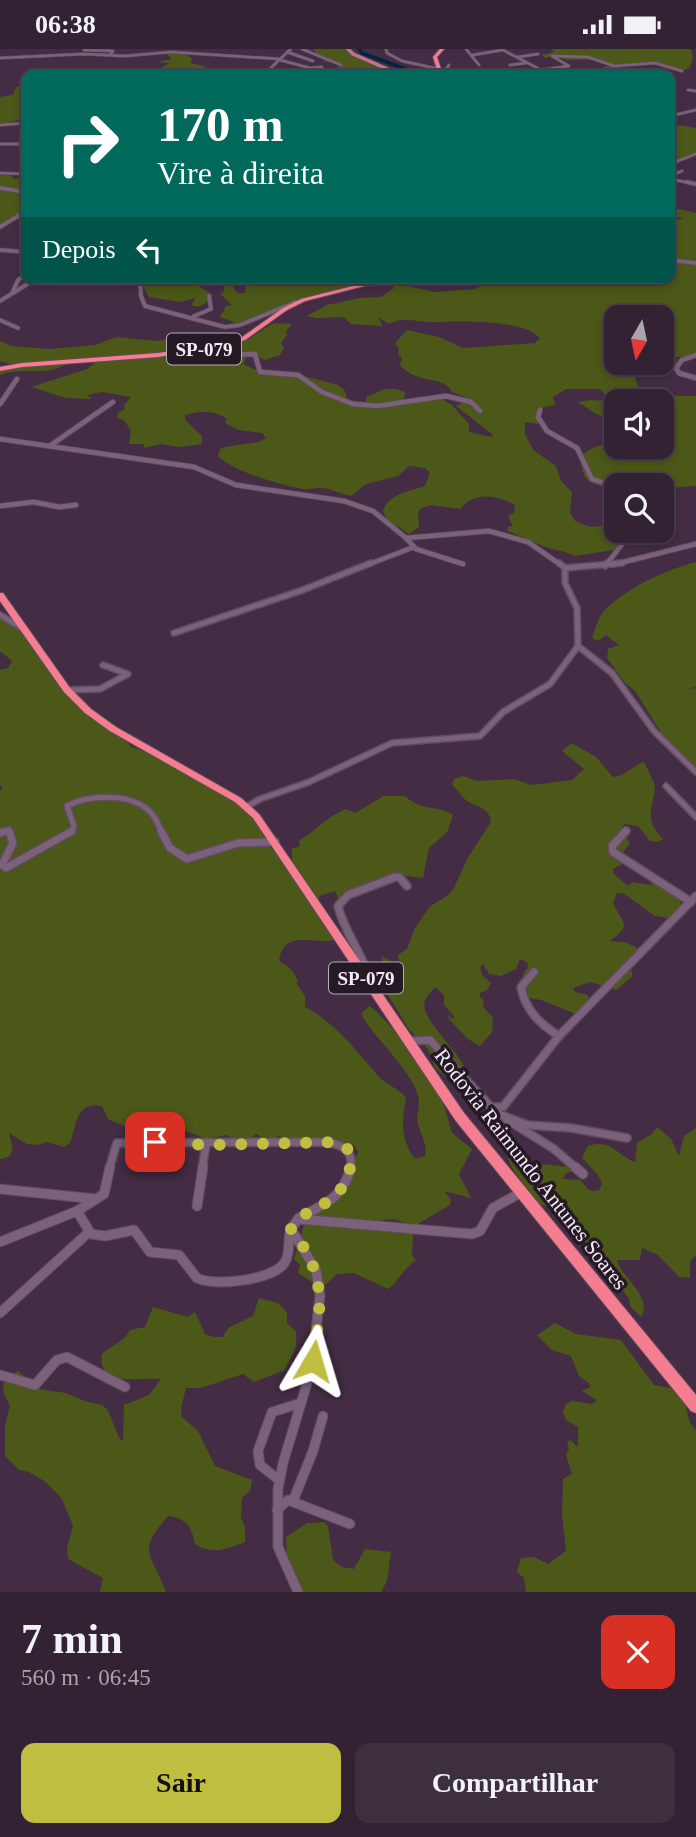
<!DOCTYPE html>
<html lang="pt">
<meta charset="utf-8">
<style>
:root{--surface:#323;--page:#3e2f3f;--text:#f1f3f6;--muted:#a9a4ac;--line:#4e3f4e;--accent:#c0be41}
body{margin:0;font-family:Georgia,serif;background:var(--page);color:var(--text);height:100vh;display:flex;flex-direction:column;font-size:26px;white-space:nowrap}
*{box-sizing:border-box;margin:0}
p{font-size:23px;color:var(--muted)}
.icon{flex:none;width:38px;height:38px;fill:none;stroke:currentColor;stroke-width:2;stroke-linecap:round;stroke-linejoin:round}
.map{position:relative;height:1543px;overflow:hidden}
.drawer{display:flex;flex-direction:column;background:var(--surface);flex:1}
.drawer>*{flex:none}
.hud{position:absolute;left:21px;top:21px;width:654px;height:214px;border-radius:14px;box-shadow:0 4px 10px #0003,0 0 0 2px var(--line);background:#00695c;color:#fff;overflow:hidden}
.needle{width:46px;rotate:189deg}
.controls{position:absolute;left:604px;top:256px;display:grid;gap:14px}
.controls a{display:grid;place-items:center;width:70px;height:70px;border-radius:14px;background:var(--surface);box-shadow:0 4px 10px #0003,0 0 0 2px var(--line);font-size:35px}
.pin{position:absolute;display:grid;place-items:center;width:60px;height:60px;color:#fff;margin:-30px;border-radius:14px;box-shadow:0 4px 10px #0006}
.me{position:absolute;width:77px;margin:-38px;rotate:7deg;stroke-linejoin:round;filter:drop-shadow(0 0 5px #0008)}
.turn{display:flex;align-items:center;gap:24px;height:147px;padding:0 21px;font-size:32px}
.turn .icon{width:91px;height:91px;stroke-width:2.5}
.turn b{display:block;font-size:49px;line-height:60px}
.then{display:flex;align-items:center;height:66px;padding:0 21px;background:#0003;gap:14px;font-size:26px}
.round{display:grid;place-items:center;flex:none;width:74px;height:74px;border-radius:14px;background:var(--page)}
.headline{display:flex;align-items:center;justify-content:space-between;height:119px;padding:0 21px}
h1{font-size:42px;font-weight:600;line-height:52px}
.action{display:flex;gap:14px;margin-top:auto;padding:14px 21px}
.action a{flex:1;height:80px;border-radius:14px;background:var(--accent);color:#111;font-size:28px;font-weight:600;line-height:80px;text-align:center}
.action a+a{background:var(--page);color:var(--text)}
.status{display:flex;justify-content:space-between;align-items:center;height:49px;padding:0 35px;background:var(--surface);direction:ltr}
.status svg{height:19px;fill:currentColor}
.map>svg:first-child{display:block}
.green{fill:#4b5818}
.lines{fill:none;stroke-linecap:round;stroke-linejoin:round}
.river{stroke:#052444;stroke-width:3.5}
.minor-far5-casing{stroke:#5f4c5f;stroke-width:3.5}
.minor-far4-casing{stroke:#5f4c5f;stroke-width:5}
.minor-far3-casing{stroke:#5f4c5f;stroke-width:6}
.minor-far2-casing{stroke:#5f4c5f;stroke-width:8}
.minor-far1-casing{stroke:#5f4c5f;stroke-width:10}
.minor-casing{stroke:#5f4c5f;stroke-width:11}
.major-casing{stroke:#5f4c5f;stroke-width:4.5}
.highway-casing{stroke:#5f4c5f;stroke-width:2}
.minor-far5{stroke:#7b617a;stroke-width:2.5}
.minor-far4{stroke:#7b617a;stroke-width:3.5}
.minor-far3{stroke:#7b617a;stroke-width:4.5}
.minor-far2{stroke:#7b617a;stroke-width:5}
.minor-far1{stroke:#7b617a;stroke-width:7}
.minor{stroke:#7b617a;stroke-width:9}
.major{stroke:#c47287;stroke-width:3.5}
.highway{fill:#f47e90;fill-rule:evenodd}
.route{stroke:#c0be41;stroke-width:12;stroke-dasharray:0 21.6}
.labels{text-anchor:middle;stroke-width:7;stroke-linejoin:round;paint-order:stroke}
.shield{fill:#241a24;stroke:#b8aab8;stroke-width:2}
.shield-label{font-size:19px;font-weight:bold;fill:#f7e8f7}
.street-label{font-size:21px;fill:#f7e8f7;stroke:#241a24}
</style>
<div class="status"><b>06:38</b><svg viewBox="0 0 49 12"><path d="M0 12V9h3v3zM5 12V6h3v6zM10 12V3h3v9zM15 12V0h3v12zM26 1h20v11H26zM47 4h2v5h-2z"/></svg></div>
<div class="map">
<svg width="696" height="1543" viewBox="0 0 696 1543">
<rect width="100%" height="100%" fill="#442d44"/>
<!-- green -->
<g class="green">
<path d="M314 0H346L380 17 379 20 388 26H335L331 21 340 17 332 13H321L328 11 316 5Z"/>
<path d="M552 0H687L691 1 693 8 690 18 684 21 658 15 626 17 606 23 603 18 610 17 599 10 568 11 553 7 546 9 541 6 554 3Z"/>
<path d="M165 4 186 5 192 10 191 14 204 17 210 21 205 26H171L159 20 170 14 157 13 172 10Z"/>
<path d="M26 36V69L0 76V48L13 46 16 38Z"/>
<path d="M670 75 696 79V104L670 113Z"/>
<path d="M8 125 15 130 22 128 18 132 26 131V165L0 177V126Z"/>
<path d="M670 158 696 164V306L662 310V268H616V313H634L632 319 638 338 676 347H696V437L662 439V436L601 437C579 431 586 423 578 408L595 398 616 392V397H662V352H616V372L596 365 578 353 591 351 607 352 609 349 600 340H566L553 348 555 356 539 359 538 375 525 373V385L533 401 556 417 561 432 572 443 570 463 575 472 590 478 612 476 622 482 624 488 614 501 574 507C565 501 555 502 546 498 532 493 521 487 507 482L508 478 513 477 508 467 514 464 515 456C496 445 474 443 460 460L431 456 421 459 418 464 419 478 408 485 401 479 389 474 383 462C388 445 410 442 425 437L430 424 425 419 409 417 398 427 366 435 351 447C342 445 333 441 324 439 318 438 310 441 303 440 280 436 234 423 218 407L220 400 224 398 259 393 266 389 262 384 239 381 225 374 227 370C215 361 199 362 185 366V371L202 387V395L180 398 160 395 145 399 143 395H129L131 382 124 371 117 369 118 364 125 360 124 356 131 348 102 343 87 346 92 350 66 349 31 338 87 320 97 312 166 306 184 307 248 290 274 274 292 275 286 282 287 286 281 294 284 299 280 306 265 311 257 307H247L243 315 256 321 292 324 338 336 345 342 347 351 366 353V348L385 340H397L406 344 401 354 437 347 452 356 469 375V383L491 388 493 386 456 357 466 352V348L452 343C443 325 418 337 400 316L402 309 398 306 399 300 395 294 407 281 439 288 463 299 535 294 540 289C523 270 460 272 435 273 419 274 404 266 389 275L378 268 383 277 351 275 344 268 315 269 307 267 327 256 360 249 381 248 393 240 394 234 435 243 474 240 498 229H670V176L674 178 673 172 684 169 670 167Z"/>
<path d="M144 229H204L199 232V237L213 246C207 252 202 261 191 256L196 249 180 253 149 248 144 239Z"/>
<path d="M245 229H390L305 250 234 278V273L220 268 226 257 232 256 220 245 224 243V237L232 236 237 244H245V234L248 233Z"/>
<path d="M201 285 232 290 224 294 186 301 61 312 67 315C44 328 24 317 0 326V323L21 318 0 312V292L11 297 49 300 95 296 117 288 157 292Z"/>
<path d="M696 513V638L682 641 696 639V718L664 688 635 642 625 634 607 609 608 600 619 596 606 586 598 592 592 589C595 581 598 569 603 563 625 539 666 521 696 513Z"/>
<path d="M0 565 17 576 75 652 126 691 131 698C150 701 246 755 255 771 262 784 275 812 292 813V799L299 798 300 791C318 780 326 768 346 760L355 764 384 747H405C422 763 440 756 453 766L447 783 429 799 423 829 399 826 340 854 335 842 319 847V853L335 891C315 896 283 879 279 912 290 918 294 922 298 933L296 934 305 947V958C336 974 357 1003 380 1029 388 1037 399 1039 406 1049 402 1071 400 1091 415 1110L425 1107C428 1093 419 1084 417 1071 417 1065 419 1060 419 1054 419 1027 374 990 361 965L369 957 376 962 400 987 406 998 419 1008 441 1046 452 1084 472 1100 459 1125 471 1149 444 1142 451 1151 450 1156 414 1177 394 1170 381 1171 396 1180 413 1185 412 1206 416 1211C403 1220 399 1232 388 1240L354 1224 337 1225 322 1239 298 1224 300 1216 294 1210 305 1172 324 1159 352 1118 358 1103 354 1096 285 1092 279 1086C269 1093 266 1090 256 1085L249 1091H239L226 1086 207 1090 180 1080 155 1087 146 1083 139 1084 108 1070 102 1057C75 1052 77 1076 70 1094L64 1098 47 1093 37 1096 27 1095 9 1084C11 1095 19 1108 0 1110V742L3 738 0 736V621L8 619 12 612 0 602Z"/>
<path d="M572 694 596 708 613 728C626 727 632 717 644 713L655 736C654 759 642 769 663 790L658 793 650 792 638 777 625 775 621 779 630 794 621 806V816L613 820 614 825 628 837 632 833 652 836 651 833C663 838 678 845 683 858L670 869 655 867 623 844H617L613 854C624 876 632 876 610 892L625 893 639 900 625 922H632V927L617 941 590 933 573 939 575 943 588 946 589 952 576 965 541 951 529 949C524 938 518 929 528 918L527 913 520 910 516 920 501 927 489 925 483 915 480 918 482 926 491 934 487 941 480 944V948L484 951 483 958 493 969 492 983 480 997 468 990 449 970 448 966 453 970 454 967 444 956V946L435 938C432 942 426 947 425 952 418 967 458 1002 464 1017V1021L444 1027 435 1018 428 1000 408 979 388 946 385 931 377 923 379 917H384L381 907 399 916 398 906 407 900 414 881 430 857 447 847 454 839 467 810 491 773C490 759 477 758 467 752 463 749 456 740 452 735L454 730 463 727 477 732 513 730 532 736 572 731 584 720 562 702Z"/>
<path d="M657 1078 671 1090 679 1107 684 1087 696 1079V1206L690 1212V1229L679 1228 658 1206 642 1199 640 1211H617C621 1228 654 1249 641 1268L630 1257 629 1250C618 1235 608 1218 596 1204 585 1190 560 1179 557 1160L537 1155C530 1140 513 1124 509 1112 506 1104 507 1098 500 1092L503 1088C521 1094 527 1109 537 1123H541V1115L570 1118 573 1122 565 1125 563 1130 580 1131C588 1139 587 1144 599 1141L602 1135 598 1126 582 1109 588 1097C611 1089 618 1107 635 1113L637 1094 652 1085Z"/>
<path d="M259 1249 278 1254 287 1263V1274L296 1282V1298L285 1321 254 1333 243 1325 201 1339H186L181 1359 182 1368 198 1382 215 1417 252 1431 250 1442 242 1449 241 1469 245 1478V1493C228 1500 211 1506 195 1495 192 1478 186 1469 168 1467 136 1504 151 1502 166 1543H100L103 1529 68 1510 67 1499 73 1477 62 1450 46 1433 29 1423 19 1421 5 1407V1377L10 1356C0 1341 0 1331 18 1322L38 1340 66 1344 84 1352 102 1356 108 1361 119 1389 123 1392 124 1356 149 1346 161 1330C140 1328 97 1339 102 1305 112 1296 125 1292 130 1281L145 1278 153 1258 187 1268 195 1263 205 1285 214 1288H223L228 1279 253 1267Z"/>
<path d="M555 1274 576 1285 621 1291 654 1336 681 1341 690 1374 696 1381V1543H526L524 1529 517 1523 521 1509 534 1508 548 1515 566 1502 562 1465 563 1430 572 1425 566 1406 569 1400 567 1393 570 1391 578 1398V1378L566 1371 563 1362 566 1355 572 1352 592 1355 597 1351 582 1342 590 1338V1335L579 1327 571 1307 552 1301 537 1286Z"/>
<path d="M324 1473 328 1477 333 1511 342 1518 354 1520 365 1500 391 1503 387 1532 381 1543H298L287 1507 286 1488 307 1474Z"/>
</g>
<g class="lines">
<!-- river -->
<path class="river" d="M359 0 362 4 422 26"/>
<!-- minor-far5 casing -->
<g class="minor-far5-casing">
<g id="minor-far5">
<path d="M302 0 341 16"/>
<path d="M386 0 387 4 402 12 439 20"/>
<path d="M466 0 479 16"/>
<path d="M501 0 547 24 537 26"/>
<path d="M84 1 113 2 110 6"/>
<path d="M287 3 313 12"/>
<path d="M473 6 502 1"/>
<path d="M518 8 538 5"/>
<path d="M0 9 84 5 125 7 171 3 280 10 291 0"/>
<path d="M280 11 310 19 322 18"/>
<path d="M449 16 446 20 449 26"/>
<path d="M510 16 526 14"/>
<path d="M270 20 292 26"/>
<path d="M541 21 569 17 552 7 588 8 614 17 655 14 682 22"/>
<path d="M270 26 266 24 280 10"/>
<path d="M688 41 696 42"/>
<path d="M670 67 696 61"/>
<path d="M0 76 26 74"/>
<path d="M0 95H26"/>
<path d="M670 115 696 105"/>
<path d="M0 124 26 125"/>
<path d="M670 127 682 122"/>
<path d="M670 130 696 135"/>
</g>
</g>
<!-- minor-far4 casing -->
<g class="minor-far4-casing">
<g id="minor-far4">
<path d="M687 133 696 135"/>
<path d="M0 139 19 142 26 148"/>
<path d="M0 178 26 162"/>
<path d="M0 201 26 203"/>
<path d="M670 211 696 214"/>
<path d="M140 229 141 247 145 257 225 278 240 276 296 253"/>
<path d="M369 235 422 229"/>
<path d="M13 242 18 231 26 225"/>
<path d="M0 252 34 231 45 229"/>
<path d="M193 270 194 267 211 260 209 247"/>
<path d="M0 271 18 279"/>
<path d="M200 304 217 298"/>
</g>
</g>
<!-- minor-far3 casing -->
<g class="minor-far3-casing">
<g id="minor-far3">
<path d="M210 302 181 307 255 305 260 323 298 326 322 343 353 355 377 357 446 347 471 353 480 362"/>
<path d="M696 306 682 311 676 319 679 324 696 329"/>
<path d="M0 355 17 330"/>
<path d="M540 361 538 368 547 382 577 399 592 430 616 438"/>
<path d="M0 390 194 418 236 436 344 452 373 462 406 489 489 482 528 493 561 516"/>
<path d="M51 396 113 353"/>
<path d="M0 457 34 453 59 458 76 456"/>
<path d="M406 489 416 500 463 515"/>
<path d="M367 516 414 498"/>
<path d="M606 516 633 481"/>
<path d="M612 516 696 495"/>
</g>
</g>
<!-- minor-far2 casing -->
<g class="minor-far2-casing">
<g id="minor-far2">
<path d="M559 514 565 519V534L577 559 578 597 612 624 654 682 696 723"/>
<path d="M605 517 607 514"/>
<path d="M565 519 622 514"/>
<path d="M0 566 22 579"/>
<path d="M174 584 300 542 371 514"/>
<path d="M67 641 100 640 128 625 103 616"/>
<path d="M666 737 696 768"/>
<path d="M246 758 260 750 309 733 392 694 480 687 503 663 550 635 578 597"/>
<path d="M1 784 9 781 10 784"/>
<path d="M70 784 74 777 67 757C88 746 128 744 147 760 155 766 158 775 162 784"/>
</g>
</g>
<!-- minor-far1 casing -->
<g class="minor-far1-casing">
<g id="minor-far1">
<path d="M9 782 13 794 2 816 6 819 72 782"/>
<path d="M161 782 170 799 187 810 238 794 275 793"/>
<path d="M626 782 612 797 613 803 691 853"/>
<path d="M0 784 6 782"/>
<path d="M534 923 521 938C525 961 540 975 559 987"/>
<path d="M369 932C364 905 344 884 338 857L348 846 395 828H399L407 837"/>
<path d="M407 992 430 991 491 1058H503L559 987 696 847"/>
<path d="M499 1065 527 1076 571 1079 627 1089"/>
<path d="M506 1070 554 1100 577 1120"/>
<path d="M109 1120 117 1094 327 1093C344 1096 353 1102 351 1120"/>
<path d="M202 1120 206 1096"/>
</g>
</g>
<!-- minor casing -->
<g class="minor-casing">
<g id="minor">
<path d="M575 1118 583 1125"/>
<path d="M0 1140 96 1150"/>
<path d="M197 1157 203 1118"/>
<path d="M77 1162 104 1145 110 1118"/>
<path d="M299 1169C325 1154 342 1151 351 1118"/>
<path d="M0 1193 77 1162 91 1185 105 1187 134 1181 150 1203 179 1206 197 1229C214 1238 275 1231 285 1213 291 1203 287 1190 291 1180"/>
<path d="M0 1264 89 1183"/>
<path d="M0 1326 35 1336 57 1311 67 1308 125 1338"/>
<path d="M279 1431 260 1416 258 1402 272 1363 301 1354"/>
<path d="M293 1452 313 1402 323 1367"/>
<path d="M277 1461 288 1451 350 1475"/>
<path d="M298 1543 278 1498V1440L283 1414 311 1321 320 1247 316 1221 291 1180 298 1170 472 1185 480 1182 493 1159 522 1143"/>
</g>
</g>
<!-- major casing -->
<g class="major-casing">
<path id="major" d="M348 0 353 5 401 26"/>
</g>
<!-- highway casing -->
<g class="highway-casing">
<g id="highway">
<path d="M440 0H444L437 8 443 26H439L433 8Z"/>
<path d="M385 229H396L305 252 287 261 245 291 225 298 158 308 22 318 0 322V318L22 314 158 304 224 294 241 289 283 259 301 250Z"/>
<path d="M0 544H3L70 639 91 660 116 678 241 749 259 765 464 1064 696 1346V1364L691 1362 456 1072 253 769 235 753 110 682 85 664 64 643 0 552Z"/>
</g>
</g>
<!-- minor-far5 -->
<use href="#minor-far5" class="minor-far5"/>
<!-- minor-far4 -->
<use href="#minor-far4" class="minor-far4"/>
<!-- minor-far3 -->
<use href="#minor-far3" class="minor-far3"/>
<!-- minor-far2 -->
<use href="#minor-far2" class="minor-far2"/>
<!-- minor-far1 -->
<use href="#minor-far1" class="minor-far1"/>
<!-- minor -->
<use href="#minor" class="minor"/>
<!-- major -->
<use href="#major" class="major"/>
<!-- highway -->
<use href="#highway" class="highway"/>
</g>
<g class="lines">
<!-- route -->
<path class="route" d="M155 1093 206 1096 335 1093 349 1101C353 1109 351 1115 349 1123 336 1163 307 1153 291 1180 328 1227 321 1257 313 1312"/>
</g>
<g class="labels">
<!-- shield labels -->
<g class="shield">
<rect x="167" y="284.5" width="74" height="31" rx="5"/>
<rect x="329" y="913.5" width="74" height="31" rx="5"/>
</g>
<g class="shield-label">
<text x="204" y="307">SP-079</text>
<text x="366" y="936">SP-079</text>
</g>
<!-- street labels -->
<g class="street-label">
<text transform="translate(531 1120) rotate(52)" y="7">Rodovia Raimundo Antunes Soares</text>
</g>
</g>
</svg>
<div class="controls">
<a><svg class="needle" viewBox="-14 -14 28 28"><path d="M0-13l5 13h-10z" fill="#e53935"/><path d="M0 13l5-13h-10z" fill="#a9a4ac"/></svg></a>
<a><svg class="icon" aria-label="sound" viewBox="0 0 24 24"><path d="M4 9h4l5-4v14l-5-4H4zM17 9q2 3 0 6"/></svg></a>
<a><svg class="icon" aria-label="search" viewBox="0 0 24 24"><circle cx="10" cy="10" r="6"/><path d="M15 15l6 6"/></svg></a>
</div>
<div class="pin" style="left:155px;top:1093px;background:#d93025"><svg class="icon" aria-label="arrive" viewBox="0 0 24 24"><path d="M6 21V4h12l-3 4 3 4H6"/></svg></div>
<svg class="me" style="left:313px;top:1312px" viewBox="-20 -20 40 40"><path d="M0-17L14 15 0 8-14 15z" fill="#c0be41" stroke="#fff" stroke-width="4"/></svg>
<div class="hud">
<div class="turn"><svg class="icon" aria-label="right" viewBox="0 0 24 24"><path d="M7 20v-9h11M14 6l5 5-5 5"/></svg><div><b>170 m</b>Vire à direita</div></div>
<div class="then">Depois<svg class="icon" aria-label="left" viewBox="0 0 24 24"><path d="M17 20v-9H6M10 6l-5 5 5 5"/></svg></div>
</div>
</div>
<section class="drawer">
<div class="headline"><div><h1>7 min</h1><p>560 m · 06:45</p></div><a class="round" style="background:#d93025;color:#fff"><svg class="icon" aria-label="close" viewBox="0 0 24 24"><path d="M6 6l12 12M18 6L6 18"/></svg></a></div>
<div class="action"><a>Sair</a><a>Compartilhar</a></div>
</section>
